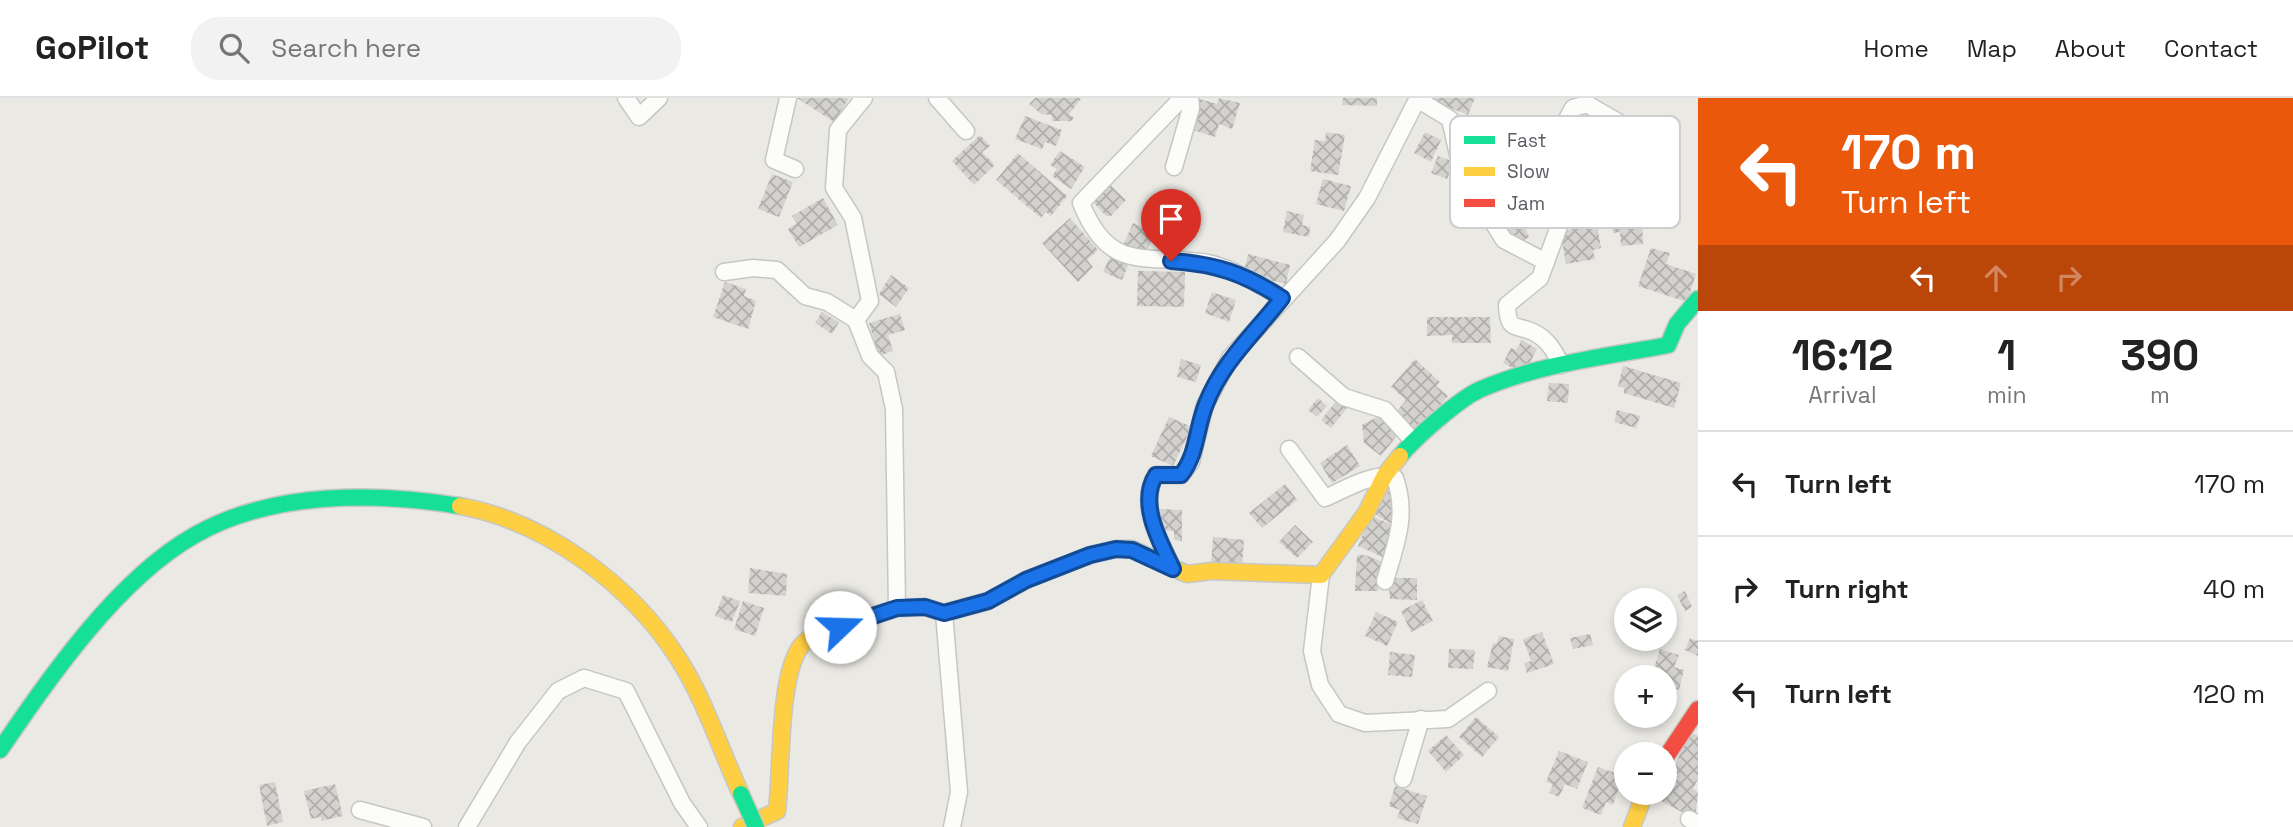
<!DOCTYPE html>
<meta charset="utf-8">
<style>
:root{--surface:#fff;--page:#f2f2f2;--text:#222;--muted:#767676;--line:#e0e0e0}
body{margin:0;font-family:"Space Grotesk",sans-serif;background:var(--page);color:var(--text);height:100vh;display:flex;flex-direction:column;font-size:26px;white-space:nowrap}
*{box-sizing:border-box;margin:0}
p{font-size:23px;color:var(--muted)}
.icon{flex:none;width:38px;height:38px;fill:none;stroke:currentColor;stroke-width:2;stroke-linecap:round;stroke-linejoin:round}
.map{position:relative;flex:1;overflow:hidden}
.side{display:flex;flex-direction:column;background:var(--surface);width:595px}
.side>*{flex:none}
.top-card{background:#ea580c;color:#fff;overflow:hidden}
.tools{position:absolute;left:1614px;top:490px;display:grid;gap:14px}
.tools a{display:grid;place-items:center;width:63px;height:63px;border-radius:50%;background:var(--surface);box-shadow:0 4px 10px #0003;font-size:35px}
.pin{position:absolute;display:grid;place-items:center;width:60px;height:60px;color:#fff;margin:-72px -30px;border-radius:50% 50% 50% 0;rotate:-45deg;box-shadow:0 0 7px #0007}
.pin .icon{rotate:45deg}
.me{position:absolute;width:77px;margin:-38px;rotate:69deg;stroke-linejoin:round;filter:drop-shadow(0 0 5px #0008)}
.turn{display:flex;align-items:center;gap:24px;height:147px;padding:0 28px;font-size:32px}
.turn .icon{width:91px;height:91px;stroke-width:2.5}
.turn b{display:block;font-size:49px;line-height:60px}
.lanes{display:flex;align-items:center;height:66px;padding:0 28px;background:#0003;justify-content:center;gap:35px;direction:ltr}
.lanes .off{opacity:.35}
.eta{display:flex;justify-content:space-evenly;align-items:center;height:119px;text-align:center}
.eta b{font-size:42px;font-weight:700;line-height:49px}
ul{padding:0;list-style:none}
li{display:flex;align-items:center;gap:21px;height:105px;padding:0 28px;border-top:2px solid var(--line)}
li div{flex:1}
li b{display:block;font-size:26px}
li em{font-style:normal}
header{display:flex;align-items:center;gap:42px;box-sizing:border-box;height:98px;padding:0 35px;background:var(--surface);border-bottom:2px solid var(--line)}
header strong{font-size:33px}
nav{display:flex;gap:38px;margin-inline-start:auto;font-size:24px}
.search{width:490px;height:63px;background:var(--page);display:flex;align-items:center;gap:18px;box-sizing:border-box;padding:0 24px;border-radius:28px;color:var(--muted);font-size:26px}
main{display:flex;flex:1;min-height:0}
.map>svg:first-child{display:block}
.building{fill:url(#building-cross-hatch)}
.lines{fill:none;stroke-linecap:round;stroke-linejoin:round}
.street-casing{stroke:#c6c6c5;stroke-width:19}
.fast-casing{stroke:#c7c7c6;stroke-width:19}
.slow-casing{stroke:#c7c7c6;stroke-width:19}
.jam-casing{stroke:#c7c7c6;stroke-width:19}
.street{stroke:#fcfcfb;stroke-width:16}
.fast{stroke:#16e098;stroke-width:16}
.slow{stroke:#ffcf43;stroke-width:16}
.jam{stroke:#f24e42;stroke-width:16}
.fast-bridge-casing{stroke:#d2cab1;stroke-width:19;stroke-linecap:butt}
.fast-bridge{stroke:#16e098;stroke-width:16}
.route-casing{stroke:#114b97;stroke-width:18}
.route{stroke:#1a73e8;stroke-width:12}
.key{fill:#fff;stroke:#ceced0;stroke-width:2}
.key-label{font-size:19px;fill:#5a5d62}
</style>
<header>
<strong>GoPilot</strong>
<div class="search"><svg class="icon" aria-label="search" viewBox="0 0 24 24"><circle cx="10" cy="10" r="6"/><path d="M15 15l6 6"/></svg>Search here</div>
<nav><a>Home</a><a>Map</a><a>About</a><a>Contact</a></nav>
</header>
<main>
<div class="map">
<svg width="1698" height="729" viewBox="0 0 1698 729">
<defs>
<pattern id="building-cross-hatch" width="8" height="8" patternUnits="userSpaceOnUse" patternTransform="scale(1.75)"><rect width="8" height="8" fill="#d4d2cf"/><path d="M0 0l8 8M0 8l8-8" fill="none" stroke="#afaeab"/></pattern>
</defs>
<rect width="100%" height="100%" fill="#eae9e4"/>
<!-- building -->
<g class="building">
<path d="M797 0H849L834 24Z"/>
<path d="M1035 0H1079L1081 1 1069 16 1074 20 1071 23H1052V17L1041 16 1029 6Z"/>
<path d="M1219 0 1240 5 1232 31 1219 26 1215 39 1190 31 1200 1 1217 6Z"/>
<path d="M1343 0H1377V8L1342 7Z"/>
<path d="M1434 0H1475L1468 17 1433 3Z"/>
<path d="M1025 18 1062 32 1056 48 1045 44 1042 51 1015 41Z"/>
<path d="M1326 34 1345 37 1338 77 1310 73 1315 42 1325 43Z"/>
<path d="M1425 34 1441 42 1431 64 1414 55Z"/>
<path d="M980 37 990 48 982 54 995 67 974 87 952 63Z"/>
<path d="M1060 53 1085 69 1071 91 1052 78 1057 71 1050 67Z"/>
<path d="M1018 55 1067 98 1051 118 1046 114 1041 120 996 82Z"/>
<path d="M1438 58 1454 64 1447 81 1431 75Z"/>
<path d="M772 76 793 84 779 119 758 111Z"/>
<path d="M1323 81 1351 88 1344 113 1316 106Z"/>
<path d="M1108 85 1126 102 1111 118H1106L1094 105 1095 99Z"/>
<path d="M823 100 838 127 799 149 788 131 797 125 792 118Z"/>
<path d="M1287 113 1304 117 1302 127 1310 129 1309 139 1283 134Z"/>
<path d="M1642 117 1643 146 1621 148 1620 134 1613 135 1611 120Z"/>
<path d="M1070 120 1098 152 1087 162 1093 169 1078 184 1042 145Z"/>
<path d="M1522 123 1529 139 1515 147 1506 131Z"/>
<path d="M1133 125 1155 135 1144 160 1122 150Z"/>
<path d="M1597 127 1601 150 1593 152 1595 161 1566 166 1560 133Z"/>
<path d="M1651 150 1670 155 1666 166 1696 176 1687 204 1638 188Z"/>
<path d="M1248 156 1290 167 1286 186 1251 177 1252 171 1245 169Z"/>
<path d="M1111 157 1129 165 1122 182 1103 174Z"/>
<path d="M1138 173 1185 174 1184 209 1137 208Z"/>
<path d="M891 177 909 190 896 209 879 196Z"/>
<path d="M725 184 746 191 744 198 756 203 748 231 713 219Z"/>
<path d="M1212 194 1236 202 1229 224 1205 215Z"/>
<path d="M822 214 839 224 832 236 815 225Z"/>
<path d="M900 216 905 232 888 237 893 253 879 258 869 225Z"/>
<path d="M1427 219H1490L1491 245H1452V237L1427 238Z"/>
<path d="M1522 242 1537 251 1524 276 1503 265 1511 250 1516 252Z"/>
<path d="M1181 261 1201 267 1196 284 1177 279Z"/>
<path d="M1415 261 1440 284 1436 288 1448 298 1415 338 1393 318 1406 302 1391 289Z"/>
<path d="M1623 268 1681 285 1674 310 1624 295V290L1618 288Z"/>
<path d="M1549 285 1569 286 1568 305 1547 303Z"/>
<path d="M1318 300 1327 308 1317 319 1308 312Z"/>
<path d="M1337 302 1347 310 1331 330 1321 322Z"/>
<path d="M1617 312 1640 318 1636 330 1614 324Z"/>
<path d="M1383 316 1399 335 1381 358 1364 345 1362 327Z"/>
<path d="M1169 319 1192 329 1173 368 1151 358Z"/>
<path d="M1347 347 1360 368 1332 385 1320 365Z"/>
<path d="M1285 386 1297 402 1262 430 1249 415Z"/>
<path d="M1387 393 1392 396 1396 412 1392 426 1374 416Z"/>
<path d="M1160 411 1182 412V443L1174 442V433L1160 432Z"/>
<path d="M1371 418 1398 429 1385 460 1358 448Z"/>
<path d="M1295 427 1313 444 1297 460 1279 444Z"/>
<path d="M1213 439 1244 442 1242 469 1211 467Z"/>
<path d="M1357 457H1365L1385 465V473L1379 475 1378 493H1355Z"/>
<path d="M750 470 787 476 786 498 748 495Z"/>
<path d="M1388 480H1417V502L1390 501Z"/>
<path d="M1685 493 1692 509 1685 513 1677 497Z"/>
<path d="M723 497 740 503 732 524 715 518Z"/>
<path d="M1422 502 1433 523 1411 534 1401 513Z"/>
<path d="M743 503 764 510 755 538 734 531Z"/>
<path d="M1376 514 1398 524 1387 548 1365 538Z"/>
<path d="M1542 534 1554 566 1527 575 1524 565 1531 563 1523 541Z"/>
<path d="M1590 536 1593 547 1573 551 1570 540Z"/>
<path d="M1499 538 1514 541 1508 573 1487 569 1493 545 1497 546Z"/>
<path d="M1690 540 1698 543V558L1685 552Z"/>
<path d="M1449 551 1475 552 1473 571 1448 570Z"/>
<path d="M1660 551 1679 557 1674 569 1684 572 1679 592 1664 588V579L1652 576Z"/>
<path d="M1390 554 1415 557 1412 579 1388 577Z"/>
<path d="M1476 619 1499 639 1482 659 1459 639Z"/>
<path d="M1690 634 1698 638V681L1693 691 1698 694 1695 721 1659 702Z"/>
<path d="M1446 637 1464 657 1446 674 1428 653Z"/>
<path d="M1559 653 1588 664 1577 691 1565 686 1559 699 1549 695 1553 686 1546 684Z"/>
<path d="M1598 669 1623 678 1613 707 1606 704 1601 717 1582 710Z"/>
<path d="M275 684 283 724 267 728 259 687Z"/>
<path d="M335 686 343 718 321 723V719L311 721 304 693Z"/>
<path d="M1395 688 1427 698 1418 726 1397 720 1400 712 1389 708Z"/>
</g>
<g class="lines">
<!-- street casing -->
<g class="street-casing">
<g id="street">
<path d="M626 0 639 19 659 0"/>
<path d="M788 0 774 62 795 71"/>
<path d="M864 0 838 32 834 90 853 120 870 203 856 222 870 258 886 274 894 311 897 510"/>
<path d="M937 0 966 33"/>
<path d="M1182 0 1081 105C1110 177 1146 155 1208 165 1232 170 1261 187 1282 200"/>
<path d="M1417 1 1450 21 1462 75 1504 142 1546 164"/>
<path d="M1174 69 1191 10 1190 0"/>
<path d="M724 174 753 170 777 172 805 198 827 204 856 222"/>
<path d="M1298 259 1344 299 1385 312 1413 343"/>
<path d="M1561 267C1555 254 1548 241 1533 234 1515 226 1508 234 1507 207L1540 180 1558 131 1563 91 1561 32 1573 10 1587 6 1618 24"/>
<path d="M1289 351 1325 400C1344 392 1374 373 1395 380 1408 418 1396 445 1385 483"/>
<path d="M1173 470C1160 444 1138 405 1156 377H1181L1191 364 1205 307 1230 260 1337 143 1367 100 1418 0"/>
<path d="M1321 477 1312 553 1320 587 1339 616 1365 625 1448 621 1488 593"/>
<path d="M944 515 959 694 952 729"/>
<path d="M1403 681 1421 621"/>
<path d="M360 712 423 729"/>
<path d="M1689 721 1698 726"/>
<path d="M467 729 518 644 558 593 584 580 626 593 682 705 699 729"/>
</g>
</g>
<!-- fast casing -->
<g class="fast-casing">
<g id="fast">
<path d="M1400 358C1415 340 1458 302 1479 292 1538 266 1605 259 1668 247L1677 226 1698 201"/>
<path d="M876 517 897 510 925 509 944 515 988 503 1026 482 1090 457 1116 451H1132L1180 473"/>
<path d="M0 652C50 579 117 481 195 437 272 393 376 394 460 408"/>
</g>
</g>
<!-- slow casing -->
<g class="slow-casing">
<g id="slow">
<path d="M460 408C547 424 631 487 678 560 705 602 720 651 741 696"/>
<path d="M1180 473 1187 476 1212 473 1321 477 1366 415 1385 377 1400 358"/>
<path d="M742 729 777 713C782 672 778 579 801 548 816 529 855 524 876 517"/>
<path d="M1632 729 1645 695"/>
</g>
</g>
<!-- jam casing -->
<g class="jam-casing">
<path id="jam" d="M1664 662 1698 611"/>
</g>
<!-- street -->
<use href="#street" class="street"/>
<!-- fast -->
<use href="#fast" class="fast"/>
<!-- slow -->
<use href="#slow" class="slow"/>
<!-- jam -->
<use href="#jam" class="jam"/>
<!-- fast-bridge casing -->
<g class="fast-bridge-casing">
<path id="fast-bridge" d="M741 696 756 729"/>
</g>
<!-- fast-bridge -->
<use href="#fast-bridge" class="fast-bridge"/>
</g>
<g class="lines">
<!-- route casing -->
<g class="route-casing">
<path id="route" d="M840 529 897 510 925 509 944 515 988 503 1026 482 1090 457 1116 451 1132 452 1173 471C1160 444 1138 405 1156 377H1181C1198 355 1196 330 1206 306 1222 264 1255 235 1282 200 1243 175 1216 166 1171 163"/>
</g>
<!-- route -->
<use href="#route" class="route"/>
</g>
<!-- legend -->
<rect x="1450" y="18" width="230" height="112" rx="10" class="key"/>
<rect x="1464" y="38" width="31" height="8" fill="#16e098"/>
<rect x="1464" y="69" width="31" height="9" fill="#ffcf43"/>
<rect x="1464" y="101" width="31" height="8" fill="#f24e42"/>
<g class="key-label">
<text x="1507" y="49">Fast</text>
<text x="1507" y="80">Slow</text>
<text x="1507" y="112">Jam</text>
</g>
</svg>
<div class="tools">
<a><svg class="icon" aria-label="layers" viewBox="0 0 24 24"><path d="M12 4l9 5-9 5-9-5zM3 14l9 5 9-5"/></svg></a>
<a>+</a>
<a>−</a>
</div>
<div class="pin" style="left:1171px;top:163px;background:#d93025"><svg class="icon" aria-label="arrive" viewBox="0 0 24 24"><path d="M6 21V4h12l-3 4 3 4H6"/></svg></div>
<svg class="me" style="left:840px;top:529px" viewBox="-20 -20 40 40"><circle r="19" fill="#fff"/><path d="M0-13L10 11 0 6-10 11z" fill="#1a73e8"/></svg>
</div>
<section class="side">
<div class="top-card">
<div class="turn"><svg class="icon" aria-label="left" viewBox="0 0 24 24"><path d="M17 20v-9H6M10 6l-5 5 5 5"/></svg><div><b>170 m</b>Turn left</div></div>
<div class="lanes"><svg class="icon" aria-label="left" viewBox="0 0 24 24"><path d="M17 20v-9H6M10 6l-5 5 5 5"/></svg><svg class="icon off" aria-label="ahead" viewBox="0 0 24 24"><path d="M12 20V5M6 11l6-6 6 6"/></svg><svg class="icon off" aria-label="right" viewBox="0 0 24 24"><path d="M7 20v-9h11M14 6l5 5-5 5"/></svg></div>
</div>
<div class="eta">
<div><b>16:12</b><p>Arrival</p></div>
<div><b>1</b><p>min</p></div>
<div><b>390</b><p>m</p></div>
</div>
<ul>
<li><svg class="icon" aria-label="left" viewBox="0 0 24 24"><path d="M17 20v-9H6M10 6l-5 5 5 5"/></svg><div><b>Turn left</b></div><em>170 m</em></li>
<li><svg class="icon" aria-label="right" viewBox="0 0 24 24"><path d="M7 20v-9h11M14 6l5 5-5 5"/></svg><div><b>Turn right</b></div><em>40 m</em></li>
<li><svg class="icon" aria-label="left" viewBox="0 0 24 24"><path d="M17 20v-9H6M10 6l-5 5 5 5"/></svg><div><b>Turn left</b></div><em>120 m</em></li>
</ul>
</section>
</main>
